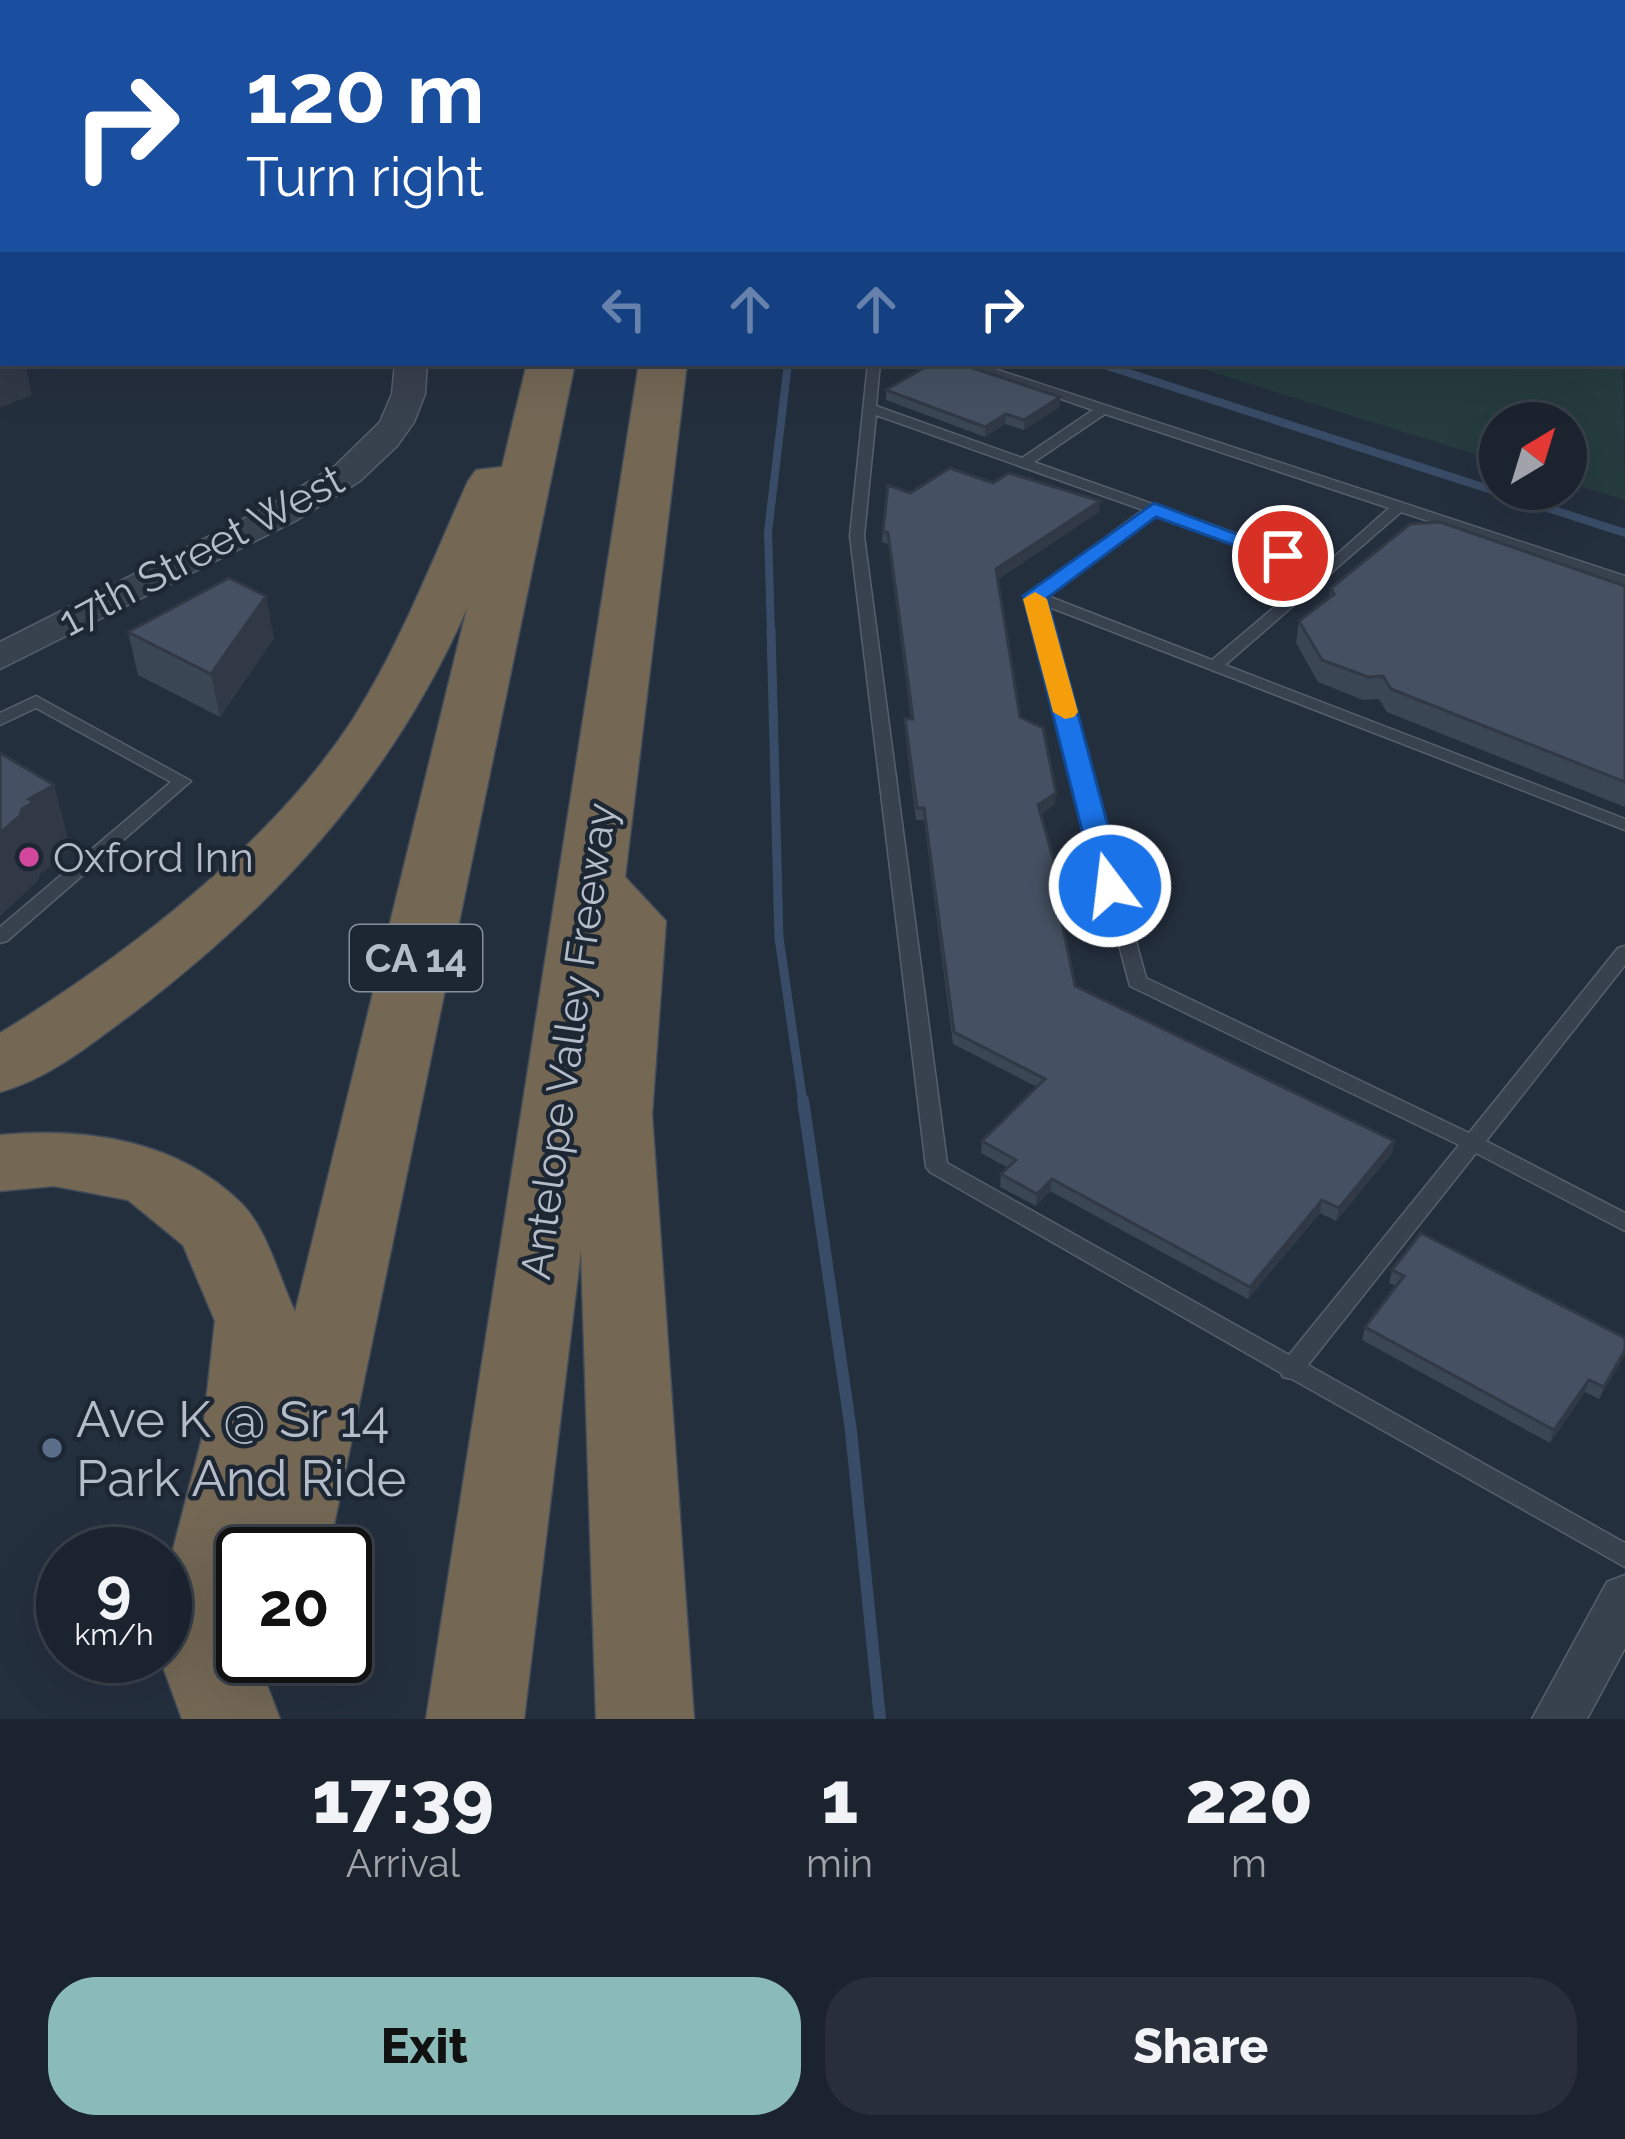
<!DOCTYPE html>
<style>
:root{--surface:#1b232e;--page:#282f3a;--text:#f1f3f6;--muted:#a0a4aa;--line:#39404a;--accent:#8bbbb9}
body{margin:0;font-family:Raleway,sans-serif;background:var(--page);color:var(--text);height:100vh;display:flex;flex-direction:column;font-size:45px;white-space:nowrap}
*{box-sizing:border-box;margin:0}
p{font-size:39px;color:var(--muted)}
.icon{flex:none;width:66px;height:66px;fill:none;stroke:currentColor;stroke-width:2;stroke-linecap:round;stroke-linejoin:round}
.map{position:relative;height:1719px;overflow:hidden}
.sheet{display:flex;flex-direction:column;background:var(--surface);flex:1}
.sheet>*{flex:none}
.hud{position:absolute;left:0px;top:0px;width:1626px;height:366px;box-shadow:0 12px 48px #0002,0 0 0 3px var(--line);background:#1a4fa0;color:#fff;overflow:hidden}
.needle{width:78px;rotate:38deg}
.buttons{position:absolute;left:1479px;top:402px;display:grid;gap:24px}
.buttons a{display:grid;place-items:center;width:108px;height:108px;border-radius:50%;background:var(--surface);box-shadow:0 12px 48px #0002,0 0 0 3px var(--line);font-size:60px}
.speed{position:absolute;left:36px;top:1527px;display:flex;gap:24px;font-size:60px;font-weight:700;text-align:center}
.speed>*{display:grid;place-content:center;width:156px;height:156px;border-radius:50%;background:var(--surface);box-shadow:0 12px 48px #0002,0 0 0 3px var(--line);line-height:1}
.speed small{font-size:30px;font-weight:400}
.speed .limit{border:6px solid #111;border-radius:18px;background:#fff;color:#111}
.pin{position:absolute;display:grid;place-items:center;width:102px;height:102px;color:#fff;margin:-51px;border:6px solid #fff;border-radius:50%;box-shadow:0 3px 12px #0007}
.me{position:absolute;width:132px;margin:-66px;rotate:345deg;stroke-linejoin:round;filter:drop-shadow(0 0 9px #0008)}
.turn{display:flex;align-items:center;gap:42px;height:252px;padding:0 48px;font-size:54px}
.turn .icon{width:156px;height:156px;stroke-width:2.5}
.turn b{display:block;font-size:84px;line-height:102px}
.lanes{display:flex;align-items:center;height:114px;padding:0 48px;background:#0003;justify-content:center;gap:60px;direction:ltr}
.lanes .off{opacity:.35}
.eta{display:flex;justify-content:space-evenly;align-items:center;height:204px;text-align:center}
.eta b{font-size:72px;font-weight:800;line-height:84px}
.action{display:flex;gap:24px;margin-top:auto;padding:24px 48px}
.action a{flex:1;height:138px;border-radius:48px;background:var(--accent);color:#111;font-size:48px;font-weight:800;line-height:138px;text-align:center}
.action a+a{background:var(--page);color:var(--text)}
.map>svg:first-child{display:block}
.green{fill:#263c3f}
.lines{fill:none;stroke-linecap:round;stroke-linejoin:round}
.stream-far2{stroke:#394c67;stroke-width:8}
.stream-far1{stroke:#394c67;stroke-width:9}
.stream{stroke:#394c67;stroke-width:12}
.service-casing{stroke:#565f6c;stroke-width:3}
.minor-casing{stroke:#565f6c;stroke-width:3}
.tertiary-casing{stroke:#565f6c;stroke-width:3}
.secondary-casing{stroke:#565f6c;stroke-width:3}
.motorway-casing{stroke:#434c59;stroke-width:3}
.service{fill:#38414e;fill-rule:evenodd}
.minor{fill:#38414e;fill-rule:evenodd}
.tertiary{fill:#38414e;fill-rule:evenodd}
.secondary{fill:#465061;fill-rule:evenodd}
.motorway{fill:#746855;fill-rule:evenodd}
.wall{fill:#3b4654}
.shaded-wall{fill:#303945}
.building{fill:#455162;stroke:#303945;stroke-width:3}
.route{fill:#1a73e8;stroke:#114b97;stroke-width:3}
.slow{fill:#f59e0b}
.hotel-dot{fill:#d1479c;stroke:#1d2633;stroke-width:4.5}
.service-dot{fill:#5c6f8a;stroke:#1d2633;stroke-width:4.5}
.labels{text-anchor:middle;stroke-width:9;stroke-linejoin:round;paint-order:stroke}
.shield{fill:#1d2633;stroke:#878f9c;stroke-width:3}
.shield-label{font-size:39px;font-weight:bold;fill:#b4bcc9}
.street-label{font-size:42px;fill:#b4bcc9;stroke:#1d2633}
.poi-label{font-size:42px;fill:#b4bcc9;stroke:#1d2633;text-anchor:start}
.near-poi-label{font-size:51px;fill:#b4bcc9;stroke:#1d2633;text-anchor:start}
</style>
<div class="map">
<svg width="1625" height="1719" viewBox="0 0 1625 1719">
<rect width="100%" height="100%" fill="#242f3e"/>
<!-- green -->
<path class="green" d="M1623 355 1625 500 1566 482V423H1500V462L1183 363H1623Z"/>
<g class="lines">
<!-- stream-far2 -->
<g class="stream-far2">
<path d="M1098 363 1625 533"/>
<path d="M771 632 768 532 788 363"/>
</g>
<!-- stream-far1 -->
<path class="stream-far1" d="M771 629 779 938 803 1103"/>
<!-- stream -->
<path class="stream" d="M803 1100 851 1431 880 1719"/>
<!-- service casing -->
<g class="service-casing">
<g id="service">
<path d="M0 29 3 30V36L0 35Z"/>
<path d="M3 129V135L0 136V130Z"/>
<path d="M1623 247H1625L1623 256Z"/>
<path d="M1623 342 1625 343V351L1623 350Z"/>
<path d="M868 363H880L876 406 1022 458 1093 410 958 363H977L1625 576V586L1401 512 1225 665 1625 819V830L1044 605 1146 978 1469 1133 1618 948 1625 946V965L1486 1141 1625 1213V1231L1476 1153 1308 1365 1625 1543V1567L1292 1379 1283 1377 1281 1373 930 1172 926 1167 850 536ZM1105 414 1389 508 1325 565 1034 462ZM876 415 1143 510 1026 596 1130 986 1459 1145 1289 1355 947 1163 864 536ZM1156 514 1316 572 1212 660 1045 595Z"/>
<path d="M36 696 191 781 7 941 0 943V927L171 782 36 708 0 725V713Z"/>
</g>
</g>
<!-- minor casing -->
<g class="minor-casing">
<g id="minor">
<path d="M124 0H150L152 3H126Z"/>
<path d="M1625 1575V1648L1587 1719H1532L1607 1582Z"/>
</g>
</g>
<!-- tertiary casing -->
<g class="tertiary-casing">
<g id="tertiary">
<path d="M1623 104 1625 105V121L1623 120Z"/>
<path d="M395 363H427L425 394 414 422 397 446 360 481 295 521 0 669V642L269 506 335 466 380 422 392 394Z"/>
</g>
</g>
<!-- secondary casing -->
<g class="secondary-casing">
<path id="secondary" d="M20 0H55L18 3Z"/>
</g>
<!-- motorway casing -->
<g class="motorway-casing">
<g id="motorway">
<path d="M618 0H652L617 3Z"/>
<path d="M706 0H741L704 3Z"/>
<path d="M527 363H575L328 1554H243V1656H256L280 1719H182L159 1656H165V1580L202 1438 215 1321 183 1245 128 1200 54 1186 0 1191V1135C86 1127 178 1140 242 1204 267 1229 280 1280 295 1312L467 608C394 776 278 903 133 1013 92 1043 49 1079 0 1092V1033C125 957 273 843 353 719 400 645 432 561 468 481L476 470 502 467Z"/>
<path d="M639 363H687L625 877 666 921 652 1114 694 1719H596L581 1250 524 1719H426Z"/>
</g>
</g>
<!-- service -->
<use href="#service" class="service"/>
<!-- minor -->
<use href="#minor" class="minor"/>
<!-- tertiary -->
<use href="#tertiary" class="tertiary"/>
<!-- secondary -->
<use href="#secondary" class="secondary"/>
<!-- motorway -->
<use href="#motorway" class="motorway"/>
</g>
<!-- wall -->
<g class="wall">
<path d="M1308 0H1625V81H1623V3H1308Z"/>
<path d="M1625 261V341H1623V263Z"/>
<path d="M886 390 1060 397 1059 407 1024 430 1005 424 985 437 886 400Z"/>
<path d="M993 483 1100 501 1099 512 998 579 1020 717 1055 804 1041 814 1061 901 1058 903 1075 986 1394 1141 1392 1153 1336 1221 1320 1213 1248 1299 1050 1191 1036 1206 1000 1187 1001 1174 1008 1168 981 1153 982 1141 1037 1087 953 1044 924 820H916L905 731V719H911L888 544 882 542 883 531 910 493Z"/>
<path d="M1625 586V807L1387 712 1379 699 1363 700 1318 682 1296 643 1299 621 1329 598 1331 588Z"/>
<path d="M128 632 274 638 220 717 138 675Z"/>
<path d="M1392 1270 1625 1338V1355L1599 1399 1585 1392 1550 1443 1362 1340 1365 1327 1396 1286 1389 1283Z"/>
</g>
<!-- shaded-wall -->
<g class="shaded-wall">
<rect x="1623" y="38" width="2" height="43"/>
<path d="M3 297V363H25L32 395 0 408V298Z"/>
<path d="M1060 397 1059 407 1024 430V420Z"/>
<path d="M1006 414 1005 424 985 437V427Z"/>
<path d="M1100 501 1099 512 995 580 996 569Z"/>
<path d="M266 596 274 638 220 717 211 674Z"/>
<path d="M54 785 71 850 50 862 51 867 40 874 38 881 0 916V833L29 799Z"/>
<path d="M1056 793 1055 804 1037 816 1038 805Z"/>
<path d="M1394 1141 1392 1153 1336 1221 1339 1208Z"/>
<path d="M1052 1179 1050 1191 1036 1206 1037 1194Z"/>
<path d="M1322 1200 1320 1213 1248 1299 1250 1287Z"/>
<path d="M1625 1350V1355L1599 1399 1604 1387Z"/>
<path d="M1589 1380 1585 1392 1550 1443 1554 1430Z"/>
</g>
<!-- building -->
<g class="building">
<path d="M57 0H93L103 3H47Z"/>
<path d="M885 0H1156L1162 1 1159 3H878Z"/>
<path d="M1396 0H1625V38H1623V3H1410Z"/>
<path d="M0 139 3 140V297L0 298Z"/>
<path d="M1625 261V311L1623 310V263Z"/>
<path d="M0 333 3 335V349L0 350Z"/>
<path d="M932 363H958L1060 397 1024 420 1006 414 985 427 886 390Z"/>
<path d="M950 468 993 483 1009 473 1100 501 996 569 1020 717 1043 728 1056 793 1038 805 1062 889 1056 894 1075 986 1394 1141 1339 1208 1322 1200 1250 1287 1052 1179 1037 1194 1001 1174 1016 1160 982 1141 1045 1079 954 1032 924 808H917L905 719H913L888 533 883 531 888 485 910 493Z"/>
<path d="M1440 522 1625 586V782L1391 689 1383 676 1368 677 1322 660 1299 621 1334 594 1331 588 1410 524Z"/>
<path d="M229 578 266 596 211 674 128 632Z"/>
<path d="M0 753 54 785 29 799 34 802 22 809 20 816 0 833Z"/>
<path d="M1421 1233 1625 1338V1350L1604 1387 1589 1380 1554 1430 1365 1327 1404 1276 1392 1270Z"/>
</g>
<!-- route -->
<path class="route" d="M1154 503 1295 556 1283 562 1275 560 1156 517 1047 598 1124 886 1110 894 1096 886 1023 596Z"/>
<!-- slow -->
<path class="slow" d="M1035 592 1047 599 1078 712 1074 717 1065 719 1053 712 1023 599Z"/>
<!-- markers -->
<circle class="hotel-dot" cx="29" cy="857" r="12"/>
<circle class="service-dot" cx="52" cy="1448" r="12"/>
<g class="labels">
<!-- shield labels -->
<rect class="shield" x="350" y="925" width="132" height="66" rx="9"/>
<g class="shield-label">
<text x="416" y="972">CA 14</text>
</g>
<!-- street labels -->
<g class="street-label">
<text transform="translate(201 550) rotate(-28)" y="15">17th Street West</text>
<text transform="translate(568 1041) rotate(-82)" y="15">Antelope Valley Freeway</text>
</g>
<!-- poi labels -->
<g class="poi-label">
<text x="53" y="872">Oxford Inn</text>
</g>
<!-- near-poi labels -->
<g class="near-poi-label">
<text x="76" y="1437">Ave K @ Sr 14<tspan x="76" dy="59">Park And Ride</tspan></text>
</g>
</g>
</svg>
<div class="buttons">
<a><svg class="needle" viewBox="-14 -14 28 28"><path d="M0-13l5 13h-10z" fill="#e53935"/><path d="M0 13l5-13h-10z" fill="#a0a4aa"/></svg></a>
</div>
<div class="speed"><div>9<small>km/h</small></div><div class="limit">20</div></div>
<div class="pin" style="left:1283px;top:556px;background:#d93025"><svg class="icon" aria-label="arrive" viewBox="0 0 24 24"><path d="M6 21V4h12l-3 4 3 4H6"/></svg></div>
<svg class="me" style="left:1110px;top:886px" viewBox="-20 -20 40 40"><circle r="17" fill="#1a73e8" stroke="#fff" stroke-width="3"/><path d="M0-11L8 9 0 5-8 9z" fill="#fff"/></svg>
<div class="hud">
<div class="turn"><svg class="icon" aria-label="right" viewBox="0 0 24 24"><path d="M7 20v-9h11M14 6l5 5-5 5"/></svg><div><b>120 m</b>Turn right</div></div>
<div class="lanes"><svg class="icon off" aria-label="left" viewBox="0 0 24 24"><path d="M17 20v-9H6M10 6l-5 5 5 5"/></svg><svg class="icon off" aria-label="ahead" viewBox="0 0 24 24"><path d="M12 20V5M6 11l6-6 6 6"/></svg><svg class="icon off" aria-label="ahead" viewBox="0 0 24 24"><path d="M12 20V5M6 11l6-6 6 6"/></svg><svg class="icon" aria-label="right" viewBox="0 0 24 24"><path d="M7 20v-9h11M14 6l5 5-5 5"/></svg></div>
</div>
</div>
<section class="sheet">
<div class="eta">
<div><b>17:39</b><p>Arrival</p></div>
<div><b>1</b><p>min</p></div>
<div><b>220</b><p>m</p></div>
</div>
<div class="action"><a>Exit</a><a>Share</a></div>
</section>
